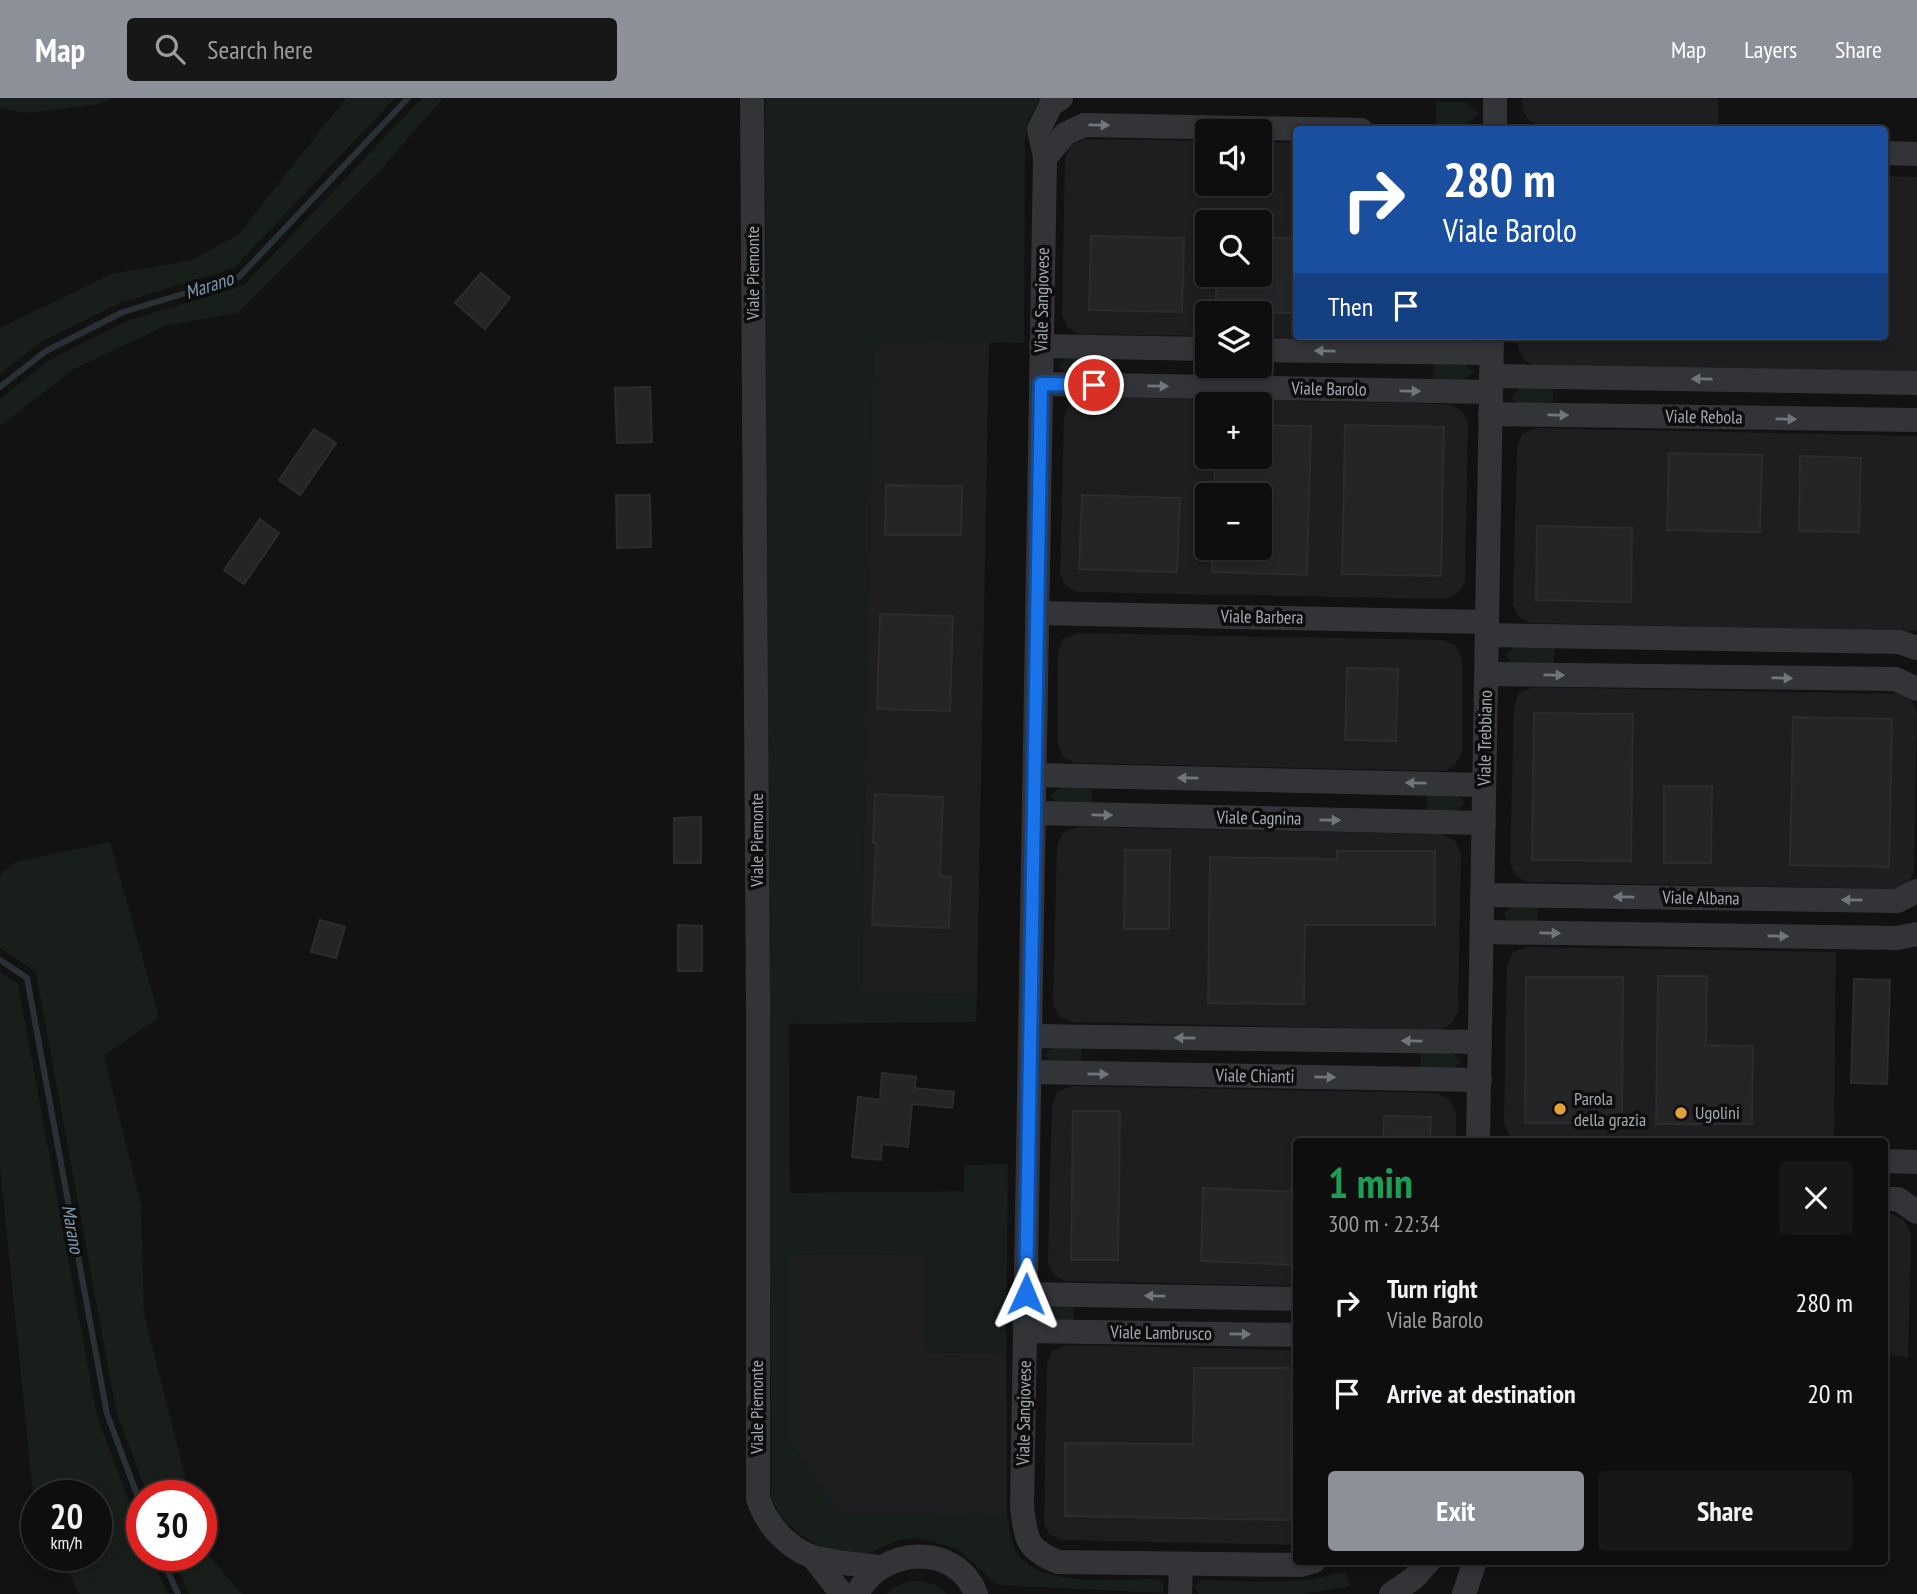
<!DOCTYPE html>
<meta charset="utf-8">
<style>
:root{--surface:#0e0e0e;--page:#171717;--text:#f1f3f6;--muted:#9b9c9e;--line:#2e2e2e;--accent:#8c9099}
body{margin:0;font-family:"PT Sans Narrow",sans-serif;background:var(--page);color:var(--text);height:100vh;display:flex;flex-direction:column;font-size:26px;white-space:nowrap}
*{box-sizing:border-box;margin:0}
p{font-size:23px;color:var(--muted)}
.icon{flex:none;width:38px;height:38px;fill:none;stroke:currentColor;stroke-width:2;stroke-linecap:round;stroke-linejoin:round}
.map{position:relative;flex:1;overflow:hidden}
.panel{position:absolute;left:1293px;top:1040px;width:595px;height:427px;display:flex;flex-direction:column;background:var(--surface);border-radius:7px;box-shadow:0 4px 10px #0003,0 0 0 2px var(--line)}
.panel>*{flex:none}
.banner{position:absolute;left:1293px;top:28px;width:595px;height:214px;border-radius:7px;box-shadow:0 4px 10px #0003,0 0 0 2px var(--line);background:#1a4fa0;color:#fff;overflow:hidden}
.fabs{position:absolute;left:1195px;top:21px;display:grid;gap:14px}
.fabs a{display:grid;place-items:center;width:77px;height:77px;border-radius:7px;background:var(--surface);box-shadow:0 4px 10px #0003,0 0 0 2px var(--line);font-size:35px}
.speed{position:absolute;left:21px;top:1382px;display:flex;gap:14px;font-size:35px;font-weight:700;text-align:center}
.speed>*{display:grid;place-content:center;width:91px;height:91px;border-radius:50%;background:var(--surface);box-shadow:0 4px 10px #0003,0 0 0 2px var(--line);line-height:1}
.speed small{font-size:18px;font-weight:400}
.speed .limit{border:10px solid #d22;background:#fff;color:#111}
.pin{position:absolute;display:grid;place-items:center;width:60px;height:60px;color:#fff;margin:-30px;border:4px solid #fff;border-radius:50%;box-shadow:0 2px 7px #0007}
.me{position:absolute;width:77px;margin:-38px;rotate:1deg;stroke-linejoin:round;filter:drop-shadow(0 0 5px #0008)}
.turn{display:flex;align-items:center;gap:24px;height:147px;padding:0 35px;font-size:32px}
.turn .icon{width:91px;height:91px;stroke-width:2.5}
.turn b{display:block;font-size:49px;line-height:60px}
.then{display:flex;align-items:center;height:66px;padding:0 35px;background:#0003;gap:14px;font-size:26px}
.round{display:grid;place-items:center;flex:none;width:74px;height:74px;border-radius:7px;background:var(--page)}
.overview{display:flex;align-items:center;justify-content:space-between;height:119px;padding:0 35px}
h1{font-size:42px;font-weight:800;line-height:52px;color:#1e9e55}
.action{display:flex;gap:14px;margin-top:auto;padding:14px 35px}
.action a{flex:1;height:80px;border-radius:7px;background:var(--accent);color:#fff;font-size:28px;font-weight:800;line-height:80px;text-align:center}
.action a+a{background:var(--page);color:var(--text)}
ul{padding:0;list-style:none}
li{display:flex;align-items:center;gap:21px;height:91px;padding:0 35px}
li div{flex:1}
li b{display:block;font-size:26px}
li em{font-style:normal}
header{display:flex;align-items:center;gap:42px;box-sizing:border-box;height:98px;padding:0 35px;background:var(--accent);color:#fff}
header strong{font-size:33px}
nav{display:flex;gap:38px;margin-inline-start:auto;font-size:24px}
.search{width:490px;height:63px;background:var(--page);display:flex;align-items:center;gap:18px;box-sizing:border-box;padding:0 24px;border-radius:7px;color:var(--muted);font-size:26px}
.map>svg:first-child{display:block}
.built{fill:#1e1e20;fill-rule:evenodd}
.green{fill:#181e19}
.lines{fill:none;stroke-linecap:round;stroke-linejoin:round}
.stream{stroke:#293136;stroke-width:6}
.building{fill:#252527;stroke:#2c2c2f;stroke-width:2}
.minor{stroke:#333438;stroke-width:24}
.oneway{fill:#71757c}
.route-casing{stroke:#114b97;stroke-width:18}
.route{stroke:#1a73e8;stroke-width:12}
.poi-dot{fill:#e4a039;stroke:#0d0d0e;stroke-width:2.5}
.labels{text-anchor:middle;stroke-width:7;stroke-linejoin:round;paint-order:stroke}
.street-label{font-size:18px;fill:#a4aab3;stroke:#0d0d0e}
.poi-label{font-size:18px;fill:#a4aab3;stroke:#0d0d0e;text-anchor:start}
.water-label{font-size:19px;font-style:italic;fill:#7d99ac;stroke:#0d0d0e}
</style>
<header>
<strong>Map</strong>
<div class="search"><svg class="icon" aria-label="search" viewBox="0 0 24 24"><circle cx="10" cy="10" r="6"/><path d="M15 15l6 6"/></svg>Search here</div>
<nav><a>Map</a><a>Layers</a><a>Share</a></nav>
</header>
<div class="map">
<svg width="1917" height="1496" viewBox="0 0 1917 1496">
<rect width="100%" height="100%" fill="#121213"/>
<!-- built -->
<g class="built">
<path d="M1522 0H1718V31L1539 28 1528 22 1522 10Z"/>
<path d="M1086 41 1207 43 1208 86H1260V44L1297 45V238H1458L1450 243 1260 239V215H1208L1207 238 1078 236 1068 230 1062 217 1065 60 1071 47ZM1208 124H1260V177H1208Z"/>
<path d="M1885 78 1917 79V274L1535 268 1524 262 1518 250V238H1885Z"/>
<path d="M873 242 989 244 977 896 861 894Z"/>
<path d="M1084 299 1449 306 1462 313 1468 325 1465 484 1458 495 1448 501 1077 494 1066 488 1060 476 1064 319 1069 305ZM1208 306H1260V359H1208ZM1208 397H1260V450H1208Z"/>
<path d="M1537 330 1917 338V533L1530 525 1519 519 1513 507 1517 349 1522 336Z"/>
<path d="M1078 535 1443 542 1456 548 1462 561V655L1455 667 1446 673 1075 665 1063 659 1058 647V554L1063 541Z"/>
<path d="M1534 589 1899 596 1912 603 1917 614 1914 774 1908 786 1898 791 1527 784 1516 778 1510 766 1514 609 1519 595Z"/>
<path d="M1077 729 1442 736 1455 743 1461 756 1458 914 1451 926 1441 932 1070 924 1059 918 1053 906 1057 749 1062 735Z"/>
<path d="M1528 849 1836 854 1834 1043H1519L1509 1037 1504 1025 1507 868 1512 855Z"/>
<path d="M1072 988 1437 995 1450 1002 1456 1015V1043H1297V1188L1065 1183 1054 1177 1048 1165 1052 1008 1057 994Z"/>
<path d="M1885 1116H1891L1904 1122 1911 1135 1908 1260 1885 1256Z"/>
<path d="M924 1156 925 1255 1006 1254 1007 1416 840 1418 791 1343 790 1157Z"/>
<path d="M1067 1247 1297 1252V1447L1060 1442 1049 1436 1044 1424 1047 1267 1052 1253Z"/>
</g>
<!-- green -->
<g class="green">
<path d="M0 0H114L93 7 27 15 0 10Z"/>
<path d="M346 0H395L234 170 120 205 40 245 0 276V230L111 176 192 162 238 137Z"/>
<path d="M422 0H443L377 76 238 215 165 228 74 271 0 328V301L51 261 127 223 244 187Z"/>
<path d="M765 0H1042L1028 22 1025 42 1024 245 873 243 861 894 977 896 976 924 789 926 790 1095 964 1093V1067L1008 1066 1006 1254 925 1255 924 1156 791 1157V1343L841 1418 1007 1416C1010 1430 1010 1446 1019 1458 1044 1490 1119 1481 1156 1481L1163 1485 1164 1495 997 1487 958 1451 918 1440 899 1442 862 1458 824 1451 798 1435 781 1419 771 1401Z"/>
<path d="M1436 4H1465L1479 16 1465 27 1436 26Z"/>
<path d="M1070 257 1096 258 1095 279 1070 278 1059 268Z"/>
<path d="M1434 264H1462L1474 274 1461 285H1433Z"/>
<path d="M1522 288H1553V310L1521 309 1511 299Z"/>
<path d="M1516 546 1555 547 1554 568H1515L1506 558Z"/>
<path d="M1063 687H1092V710L1062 709 1050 698Z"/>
<path d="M1427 694H1454L1465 705 1453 716H1427Z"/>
<path d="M110 744 159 919 104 958 141 1107 144 1216 190 1398H148L116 1313 36 874 0 850V777L15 764Z"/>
<path d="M1514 806H1538L1537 828H1513L1503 817Z"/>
<path d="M0 874 18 886 97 1318 142 1438V1458H150L168 1496H80L59 1458H96V1398H37V1419L35 1416 0 1069Z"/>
<path d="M1055 946 1082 947 1081 968 1055 967 1045 957Z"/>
<path d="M1421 952 1450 953 1461 964 1449 974 1420 973Z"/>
<path d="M1052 1206H1074L1073 1227 1051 1226 1039 1216Z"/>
<path d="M201 1441 204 1452 242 1496H189L172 1458H201Z"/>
<path d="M1346 1473 1350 1488 1304 1496H1199L1194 1488 1202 1482C1250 1483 1299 1488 1346 1473Z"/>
<path d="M909 1483C923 1483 936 1484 946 1496H887L893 1490Z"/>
</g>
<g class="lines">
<!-- stream -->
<g class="stream">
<path d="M0 289 46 253 123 214 239 179 408 0"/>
<path d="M0 862 27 880 107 1316 142 1410"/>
<path d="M161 1458 178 1496"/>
</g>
</g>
<!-- building -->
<g class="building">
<path d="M1091 138 1184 140 1182 214 1089 212Z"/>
<path d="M1260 140H1297V215H1216V177H1260Z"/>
<path d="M481 175 510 200 485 231 455 205Z"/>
<path d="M650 289 652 344 617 345 615 290Z"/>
<path d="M1260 327 1311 328 1307 477 1212 474 1213 450H1260V397H1214L1215 359H1260Z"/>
<path d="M1345 327 1444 329 1441 478 1342 476Z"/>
<path d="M314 331 336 345 300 397 279 382Z"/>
<path d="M1669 355 1762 357 1760 434 1667 432Z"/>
<path d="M1800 358 1861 360 1859 434 1799 433Z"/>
<path d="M886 387 962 388 961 437H885Z"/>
<path d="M616 397H650L651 449 617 450Z"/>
<path d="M1082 397 1180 400 1177 474 1079 471Z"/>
<path d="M260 421 279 435 244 486 224 472Z"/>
<path d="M1537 428 1632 430 1631 504 1536 502Z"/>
<path d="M880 516 953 518 950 613 877 611Z"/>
<path d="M1347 570 1398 571 1396 643 1345 642Z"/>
<path d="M1534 615 1633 616 1631 763 1532 762Z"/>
<path d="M1793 619 1892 621 1889 769 1790 767Z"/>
<path d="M1664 688H1712L1711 765H1664Z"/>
<path d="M875 696 943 699 940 778 951 779 949 830 872 827 876 745H873Z"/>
<path d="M701 719V765H674V720Z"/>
<path d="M1125 752H1170L1169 831H1124Z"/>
<path d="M1337 753H1435V827H1305L1304 906 1208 905 1210 759 1337 761Z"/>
<path d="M320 822 345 829 336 860 311 854Z"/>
<path d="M678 827 702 828V873H678Z"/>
<path d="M1658 878H1707L1706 947 1753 948 1752 1026H1656Z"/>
<path d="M1526 879H1623L1622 1025H1525Z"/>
<path d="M1854 881 1890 882 1887 986 1851 985Z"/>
<path d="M882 975 916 979 915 990 954 994 952 1010 912 1006 908 1049 882 1046 881 1062 852 1059 858 999 880 1002Z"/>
<path d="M1073 1013H1120L1118 1162H1071Z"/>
<path d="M1384 1018 1431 1019 1430 1043H1383Z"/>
<path d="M1203 1090 1296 1094 1294 1167 1201 1163Z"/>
<path d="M1194 1270H1292L1291 1422 1065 1418V1345L1193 1346Z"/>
</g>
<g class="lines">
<!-- minor -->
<g class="minor">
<path d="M752 0 758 914V1400C766 1426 786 1449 813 1459 831 1465 859 1466 879 1469"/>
<path d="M1061 0 1051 7 1039 31 1045 60 1022 1409C1026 1441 1026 1451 1058 1464L1301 1467 1314 1463"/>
<path d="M1495 32V0"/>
<path d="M1885 55 1917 56"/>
<path d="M1045 60 1065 36 1084 27 1361 32"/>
<path d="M1041 248 1208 251"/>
<path d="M1260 252 1491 255"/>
<path d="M1491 278 1917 285"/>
<path d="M1041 286 1490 294"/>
<path d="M1490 316 1917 322"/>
<path d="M1037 515 1487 524"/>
<path d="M1487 537 1899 544 1917 550"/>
<path d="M1486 576 1895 581 1917 591"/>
<path d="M1035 677 1484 687"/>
<path d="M1034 715 1484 725"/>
<path d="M1483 797 1897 803 1917 793"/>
<path d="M1482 834 1897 840 1917 836"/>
<path d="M1030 938 1480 944"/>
<path d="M1030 974 1480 982"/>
<path d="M1478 1043 1492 238"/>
<path d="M1885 1063 1917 1064"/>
<path d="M1885 1101H1898L1917 1114"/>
<path d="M1026 1196 1297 1201"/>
<path d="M1025 1233 1297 1237"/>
<path d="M813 1459 842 1496"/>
<path d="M857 1496C881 1449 955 1443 976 1496"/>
<path d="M1180 1496 1181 1466"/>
<path d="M1391 1496 1414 1480 1429 1463"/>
<path d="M1464 1496 1475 1463"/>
</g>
</g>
<!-- one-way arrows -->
<defs><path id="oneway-solid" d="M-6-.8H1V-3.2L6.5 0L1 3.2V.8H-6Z" transform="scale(1.75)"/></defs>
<g class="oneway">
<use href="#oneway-solid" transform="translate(1099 27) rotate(1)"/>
<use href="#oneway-solid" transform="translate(1325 253) rotate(-179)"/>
<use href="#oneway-solid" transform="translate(1702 281) rotate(-179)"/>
<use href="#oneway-solid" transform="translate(1158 288) rotate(1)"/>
<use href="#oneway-solid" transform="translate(1410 293) rotate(1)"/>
<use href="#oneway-solid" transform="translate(1558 317) rotate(1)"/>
<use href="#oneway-solid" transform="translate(1786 321) rotate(1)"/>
<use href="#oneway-solid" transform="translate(1554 577) rotate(1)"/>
<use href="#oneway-solid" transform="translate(1782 580) rotate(1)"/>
<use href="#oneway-solid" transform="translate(1188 680) rotate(-179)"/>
<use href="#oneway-solid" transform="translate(1416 685) rotate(-179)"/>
<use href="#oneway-solid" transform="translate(1102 717) rotate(1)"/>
<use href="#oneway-solid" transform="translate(1330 722) rotate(1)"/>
<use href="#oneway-solid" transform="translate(1624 799) rotate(-179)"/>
<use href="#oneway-solid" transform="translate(1852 802) rotate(-179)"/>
<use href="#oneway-solid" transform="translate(1550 835) rotate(1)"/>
<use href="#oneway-solid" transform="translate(1778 838) rotate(1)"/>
<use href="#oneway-solid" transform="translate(1185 940) rotate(-179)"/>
<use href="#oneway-solid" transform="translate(1412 943) rotate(-179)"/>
<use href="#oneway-solid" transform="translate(1098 976) rotate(1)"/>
<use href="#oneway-solid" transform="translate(1325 979) rotate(1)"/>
<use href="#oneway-solid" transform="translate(1155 1198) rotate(-179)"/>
<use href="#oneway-solid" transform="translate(1240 1236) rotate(1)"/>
</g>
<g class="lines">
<!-- route casing -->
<g class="route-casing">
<path id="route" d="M1026 1196 1041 286 1094 287"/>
</g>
<!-- route -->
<use href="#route" class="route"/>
</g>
<!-- markers -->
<g class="poi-dot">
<circle cx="1560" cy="1011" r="7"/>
<circle cx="1681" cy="1015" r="7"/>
</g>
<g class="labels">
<!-- street labels -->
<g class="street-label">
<text transform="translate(753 175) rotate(-90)" y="6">Viale Piemonte</text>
<text transform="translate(1042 202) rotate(-89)" y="6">Viale Sangiovese</text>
<text transform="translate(1329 291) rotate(1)" y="6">Viale Barolo</text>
<text transform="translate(1704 319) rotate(1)" y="6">Viale Rebola</text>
<text transform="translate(1262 519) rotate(1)" y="6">Viale Barbera</text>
<text transform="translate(1485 640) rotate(-89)" y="6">Viale Trebbiano</text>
<text transform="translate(1259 720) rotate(1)" y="6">Viale Cagnina</text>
<text transform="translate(757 742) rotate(-90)" y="6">Viale Piemonte</text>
<text transform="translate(1701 800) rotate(1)" y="6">Viale Albana</text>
<text transform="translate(1255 978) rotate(1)" y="6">Viale Chianti</text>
<text transform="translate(1161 1235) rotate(1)" y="6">Viale Lambrusco</text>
<text transform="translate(757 1309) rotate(-90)" y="6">Viale Piemonte</text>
<text transform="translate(1024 1315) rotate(-89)" y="6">Viale Sangiovese</text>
</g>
<!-- poi labels -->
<g class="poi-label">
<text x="1574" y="1007">Parola<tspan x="1574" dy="21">della grazia</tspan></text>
<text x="1695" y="1021">Ugolini</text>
</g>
<!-- water labels -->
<g class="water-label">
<text transform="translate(209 187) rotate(-18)" y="7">Marano</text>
<text transform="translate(73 1131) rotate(80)" y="7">Marano</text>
</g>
</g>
</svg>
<div class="fabs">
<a><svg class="icon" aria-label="sound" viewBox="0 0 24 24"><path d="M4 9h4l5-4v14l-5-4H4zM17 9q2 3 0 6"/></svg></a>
<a><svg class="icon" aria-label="search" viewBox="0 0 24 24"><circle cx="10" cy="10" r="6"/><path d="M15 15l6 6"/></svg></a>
<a><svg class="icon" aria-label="layers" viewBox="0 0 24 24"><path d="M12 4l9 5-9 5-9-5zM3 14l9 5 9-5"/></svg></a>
<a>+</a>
<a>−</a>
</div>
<div class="speed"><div>20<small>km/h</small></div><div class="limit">30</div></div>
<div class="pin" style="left:1094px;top:287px;background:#d93025"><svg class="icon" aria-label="arrive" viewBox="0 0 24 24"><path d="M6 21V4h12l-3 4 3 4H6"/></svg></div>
<svg class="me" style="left:1026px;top:1196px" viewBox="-20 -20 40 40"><path d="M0-17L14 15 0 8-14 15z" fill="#1a73e8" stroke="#fff" stroke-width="4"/></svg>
<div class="banner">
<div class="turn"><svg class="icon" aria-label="right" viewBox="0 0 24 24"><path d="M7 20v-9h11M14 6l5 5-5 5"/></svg><div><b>280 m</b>Viale Barolo</div></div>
<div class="then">Then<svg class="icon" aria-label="arrive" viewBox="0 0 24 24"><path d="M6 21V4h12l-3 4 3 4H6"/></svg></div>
</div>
<section class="panel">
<div class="overview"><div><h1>1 min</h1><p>300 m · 22:34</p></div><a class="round"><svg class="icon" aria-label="close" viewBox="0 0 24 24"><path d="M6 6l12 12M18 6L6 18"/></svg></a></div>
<ul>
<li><svg class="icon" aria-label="right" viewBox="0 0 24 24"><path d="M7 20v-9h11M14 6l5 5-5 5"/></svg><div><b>Turn right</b><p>Viale Barolo</p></div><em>280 m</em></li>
<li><svg class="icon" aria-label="arrive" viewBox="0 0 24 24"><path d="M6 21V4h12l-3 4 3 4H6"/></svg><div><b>Arrive at destination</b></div><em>20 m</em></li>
</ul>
<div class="action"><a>Exit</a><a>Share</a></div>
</section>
</div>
